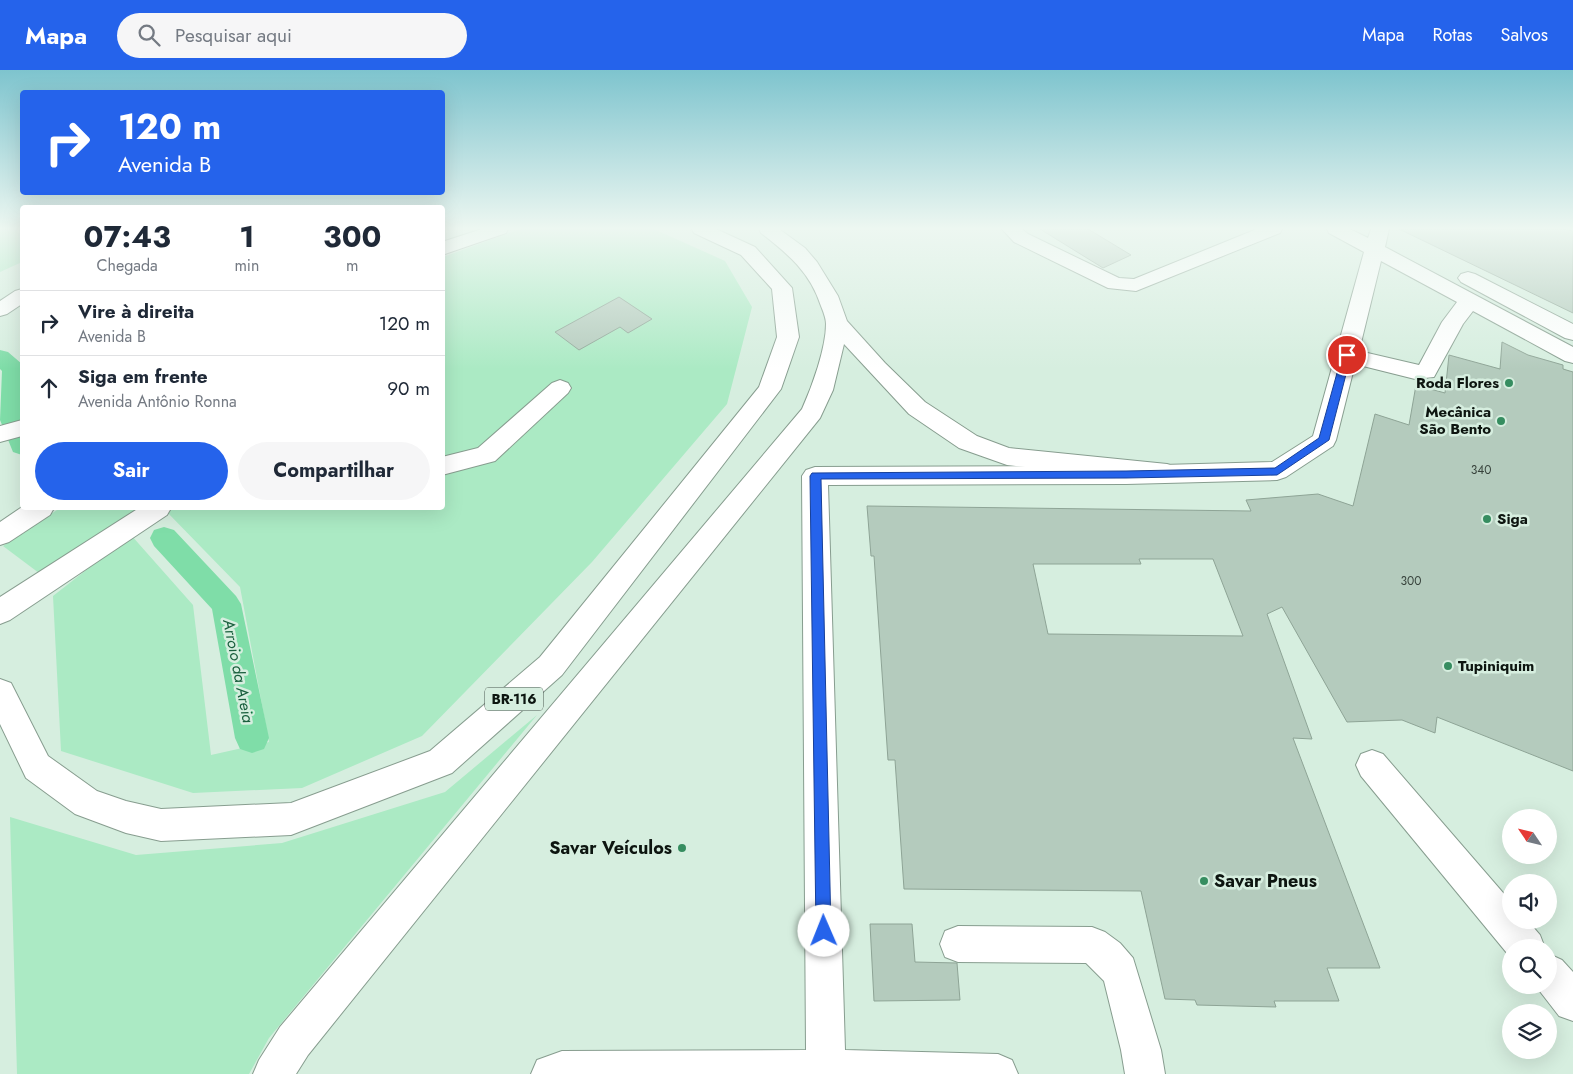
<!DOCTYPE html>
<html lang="pt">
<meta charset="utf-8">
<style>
:root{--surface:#fff;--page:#f6f6f7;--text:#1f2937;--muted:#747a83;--line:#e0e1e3;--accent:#2563eb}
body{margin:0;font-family:Jost,sans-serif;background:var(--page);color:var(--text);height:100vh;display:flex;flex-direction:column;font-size:19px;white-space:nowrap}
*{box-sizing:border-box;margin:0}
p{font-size:16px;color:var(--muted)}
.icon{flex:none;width:28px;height:28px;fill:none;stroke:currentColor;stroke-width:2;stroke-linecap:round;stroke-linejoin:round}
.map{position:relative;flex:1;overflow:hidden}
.drawer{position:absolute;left:20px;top:135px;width:425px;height:305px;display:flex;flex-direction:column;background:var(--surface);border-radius:5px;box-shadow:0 5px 20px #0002}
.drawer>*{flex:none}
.guide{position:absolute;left:20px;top:20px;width:425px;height:105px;border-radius:5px;box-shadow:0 5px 20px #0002;background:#2563eb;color:#fff;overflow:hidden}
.needle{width:32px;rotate:305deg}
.buttons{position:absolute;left:1502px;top:739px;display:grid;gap:10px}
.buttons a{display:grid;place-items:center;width:55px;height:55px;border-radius:50%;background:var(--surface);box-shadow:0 5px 20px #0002;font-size:25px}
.pin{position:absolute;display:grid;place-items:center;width:42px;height:42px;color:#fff;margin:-21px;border:2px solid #fff;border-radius:50%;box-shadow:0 1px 5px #0007}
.me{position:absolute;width:55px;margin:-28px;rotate:359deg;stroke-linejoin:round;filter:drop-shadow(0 0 4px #0008)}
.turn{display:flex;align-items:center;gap:18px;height:105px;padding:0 15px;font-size:22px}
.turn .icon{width:65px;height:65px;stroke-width:2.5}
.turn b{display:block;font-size:35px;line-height:42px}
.eta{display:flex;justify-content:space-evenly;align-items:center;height:85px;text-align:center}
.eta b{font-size:30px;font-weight:700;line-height:35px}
.primary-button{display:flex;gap:10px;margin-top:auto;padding:10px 15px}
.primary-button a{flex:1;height:58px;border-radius:30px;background:var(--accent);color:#fff;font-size:20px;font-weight:700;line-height:58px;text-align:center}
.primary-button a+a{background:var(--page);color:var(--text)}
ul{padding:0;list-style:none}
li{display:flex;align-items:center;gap:15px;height:65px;padding:0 15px;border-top:1px solid var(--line)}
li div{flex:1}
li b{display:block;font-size:19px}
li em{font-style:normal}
header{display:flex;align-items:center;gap:30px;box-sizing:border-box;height:70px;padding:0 25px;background:var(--accent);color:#fff}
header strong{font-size:24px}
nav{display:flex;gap:28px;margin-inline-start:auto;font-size:18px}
.search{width:350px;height:45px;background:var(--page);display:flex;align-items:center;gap:12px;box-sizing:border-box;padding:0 18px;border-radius:28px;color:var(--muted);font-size:19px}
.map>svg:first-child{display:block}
.green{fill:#abeac4}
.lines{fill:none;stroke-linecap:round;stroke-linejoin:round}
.canal{fill:#7fdda8;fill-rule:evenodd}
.building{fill:#b4cbbd;stroke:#8ea496;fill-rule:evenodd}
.minor-casing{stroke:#879d8f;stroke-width:2}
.highway-casing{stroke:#879d8f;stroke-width:2}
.minor{fill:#fff;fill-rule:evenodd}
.highway{fill:#fff;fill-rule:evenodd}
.route{fill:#2563eb;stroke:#184099}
.poi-dot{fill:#368d60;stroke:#d6eedf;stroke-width:2}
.labels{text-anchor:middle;stroke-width:5;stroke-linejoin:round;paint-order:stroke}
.number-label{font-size:12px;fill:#37423b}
.shield{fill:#d6eedf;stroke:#49564e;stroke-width:1}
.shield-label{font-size:14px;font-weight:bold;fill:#0d1510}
.poi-label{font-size:15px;font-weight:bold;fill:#0d1510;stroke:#d6eedf;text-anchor:end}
.water-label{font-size:16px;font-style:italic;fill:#195f3d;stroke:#d6eedf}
.near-poi-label{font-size:18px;font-weight:bold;fill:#0d1510;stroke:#d6eedf;text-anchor:end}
</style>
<header>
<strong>Mapa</strong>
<div class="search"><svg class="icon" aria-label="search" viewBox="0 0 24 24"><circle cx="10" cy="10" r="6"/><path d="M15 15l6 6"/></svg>Pesquisar aqui</div>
<nav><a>Mapa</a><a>Rotas</a><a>Salvos</a></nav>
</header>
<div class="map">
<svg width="1573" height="1004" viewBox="0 0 1573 1004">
<rect width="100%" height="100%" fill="#d6eedf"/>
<!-- green -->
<g class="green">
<path d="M0 159H22V192L0 202Z"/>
<path d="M520 159H654L725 191 752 237 727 334 592 492 422 666 302 718 193 723 61 681 53 526 131 465 193 535 211 685 269 672 240 517 166 441 173 438H442L443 187Z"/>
<path d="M60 438H143L39 503 3 476Z"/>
<path d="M537 645 269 968 249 1004H17L10 747 136 785 282 773 445 722Z"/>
</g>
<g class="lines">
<!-- canal -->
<g class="canal">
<path d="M0 280 8 282 22 294V385L13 382 0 350 2 301 0 299Z"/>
<path d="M164 457 174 460 236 526 241 534 269 668 264 679 252 683 240 679 235 668 212 539 154 476 150 468 154 460Z"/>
</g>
</g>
<!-- building -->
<g class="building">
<path d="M1040 159H1088L1131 185 1103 198Z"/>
<path d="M1399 159H1564L1573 161V243Z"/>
<path d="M619 227 652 249 628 263 620 257 579 280 555 262Z"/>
<path d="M1502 272 1528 285 1563 295V299L1573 302V701L1437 647 1435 663 1402 650 1347 652 1282 537 1267 544 1312 669 1293 668 1380 898H1327L1339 931H1274L1276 937 1197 935 1195 930 1165 929 1141 821 904 819 895 690H888L874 486H871L867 436 1251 441 1246 430 1318 424 1353 436 1375 344 1409 355 1416 315 1445 323 1449 285 1500 299ZM1139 489H1213L1243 566 1048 564 1033 494H1141Z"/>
<path d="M870 854H912L915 892 957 893 960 930 874 931Z"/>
</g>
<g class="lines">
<!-- minor casing -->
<g class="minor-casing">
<g id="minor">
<path d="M1002 159H1022L1028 164 1119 208 1134 209 1257 159H1282L1280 163 1136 221 1108 218 1014 172Z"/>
<path d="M1327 159H1350L1368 168 1371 159H1389L1385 177 1573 277V293L1565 291 1473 241 1463 254 1434 307 1415 309 1355 294 1336 370 1333 376 1286 407 1277 410 1126 414 828 415 845 980 998 984 1012 990 1018 1004H531L537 990 562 981 806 980 802 406 806 400 815 397 1126 396 1272 392 1313 366 1364 182 1329 163ZM1381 191 1457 232 1442 252 1419 295 1359 281Z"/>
<path d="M1468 202 1475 204 1573 254V270L1565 268 1461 212 1458 208 1461 204Z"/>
<path d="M560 310 568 313 571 318 568 323 495 391 442 405V387L478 378 552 313Z"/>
<path d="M139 438H171L167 445 10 550 0 554V527Z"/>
<path d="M1372 680 1383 684 1511 832V850H1527L1540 865 1545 878H1511V888L1361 706 1356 695 1361 684Z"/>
<path d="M958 856 1092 857 1105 862 1120 873 1133 888 1161 980 1165 1004H1125L1121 980 1104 911 1086 893 958 892 945 887 940 874 945 861Z"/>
<path d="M1549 884 1562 890 1573 902V951L1559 946 1535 915H1549Z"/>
</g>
</g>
<!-- highway casing -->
<g class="highway-casing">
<g id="highway">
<path d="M482 159H508L506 163 442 185V172Z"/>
<path d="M692 159H716L755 177 792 218 799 267 781 319 562 605 452 703 291 765 161 771 126 763 75 744 26 708 0 654V609L11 613 48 686 97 721 126 731 161 739 291 733 430 681 540 587 759 317 777 267 772 219 741 185 694 163Z"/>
<path d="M759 159H779L805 178 817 192 838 226 847 251 885 293 925 332 977 366 1009 378 1167 394 1176 397 1180 403 1176 409 1167 412 1007 395 959 378 909 344 844 274 833 320 820 348 308 985 296 1004H253L259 990 280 957 802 339C812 317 826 278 826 254 826 248 823 241 821 236 810 202 788 184 761 163Z"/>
<path d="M22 219V234L7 244 0 246V231L15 221Z"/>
<path d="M22 350V366L0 372V356Z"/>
<path d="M22 437 54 438 50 445 9 472 0 475V452Z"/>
</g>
</g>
<!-- minor -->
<use href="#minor" class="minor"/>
<!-- highway -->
<use href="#highway" class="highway"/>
</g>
<!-- sky -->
<linearGradient id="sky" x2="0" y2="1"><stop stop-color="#7ec4ce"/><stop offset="0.53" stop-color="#edf7f1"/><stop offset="1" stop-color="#edf7f1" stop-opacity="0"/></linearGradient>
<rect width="1573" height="299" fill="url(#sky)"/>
<!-- route -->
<path class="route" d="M1347 282 1351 285 1329 370 1277 405 1126 408 821 409 831 861 829 867 824 869 818 867 816 861 810 406 812 403 1126 401 1275 398 1319 368 1342 285Z"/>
<!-- markers -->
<g class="poi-dot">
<circle cx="1509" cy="313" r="5"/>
<circle cx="1501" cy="351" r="5"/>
<circle cx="1487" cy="449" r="5"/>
<circle cx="1448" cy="596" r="5"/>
<circle cx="682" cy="778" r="5"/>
<circle cx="1204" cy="811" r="5"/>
</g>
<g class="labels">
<!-- number labels -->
<g class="number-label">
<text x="1481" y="404">340</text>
<text x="1411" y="515">300</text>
</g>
<!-- shield labels -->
<rect class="shield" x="485" y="617.5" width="58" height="23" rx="4"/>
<g class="shield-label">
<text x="514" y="634">BR-116</text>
</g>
<!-- poi labels -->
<g class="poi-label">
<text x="1499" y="318">Roda Flores</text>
<text x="1491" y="347">Mecânica<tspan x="1491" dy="17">São Bento</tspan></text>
<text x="1497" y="454" text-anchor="start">Siga</text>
<text x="1458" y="601" text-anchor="start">Tupiniquim</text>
</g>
<!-- water labels -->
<g class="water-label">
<text transform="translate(239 601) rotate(79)" y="6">Arroio da Areia</text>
</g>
<!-- near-poi labels -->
<g class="near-poi-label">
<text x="672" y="784">Savar Veículos</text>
<text x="1214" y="817" text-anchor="start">Savar Pneus</text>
</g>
</g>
</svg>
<div class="buttons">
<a><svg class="needle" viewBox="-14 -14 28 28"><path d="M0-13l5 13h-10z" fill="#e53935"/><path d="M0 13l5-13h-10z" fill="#747a83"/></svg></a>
<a><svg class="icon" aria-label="sound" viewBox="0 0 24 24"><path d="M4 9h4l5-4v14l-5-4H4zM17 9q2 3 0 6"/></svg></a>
<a><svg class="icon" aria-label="search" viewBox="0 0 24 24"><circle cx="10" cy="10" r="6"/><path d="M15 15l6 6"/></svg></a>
<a><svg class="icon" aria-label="layers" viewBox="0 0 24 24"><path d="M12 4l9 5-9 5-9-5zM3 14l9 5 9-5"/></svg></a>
</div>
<div class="pin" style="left:1347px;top:285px;background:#d93025"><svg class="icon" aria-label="arrive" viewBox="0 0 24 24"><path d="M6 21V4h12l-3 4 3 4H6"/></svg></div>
<svg class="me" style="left:824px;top:861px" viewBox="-20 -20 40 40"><circle r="19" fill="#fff"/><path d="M0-13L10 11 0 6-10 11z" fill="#2563eb"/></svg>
<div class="guide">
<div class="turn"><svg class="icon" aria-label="right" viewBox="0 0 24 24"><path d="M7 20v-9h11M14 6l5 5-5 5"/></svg><div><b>120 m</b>Avenida B</div></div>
</div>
<section class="drawer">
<div class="eta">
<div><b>07:43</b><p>Chegada</p></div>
<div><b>1</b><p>min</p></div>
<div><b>300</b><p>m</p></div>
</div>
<ul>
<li><svg class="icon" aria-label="right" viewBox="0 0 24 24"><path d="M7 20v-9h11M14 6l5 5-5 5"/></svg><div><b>Vire à direita</b><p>Avenida B</p></div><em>120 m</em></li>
<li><svg class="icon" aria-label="ahead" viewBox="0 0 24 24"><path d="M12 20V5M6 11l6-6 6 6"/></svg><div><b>Siga em frente</b><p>Avenida Antônio Ronna</p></div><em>90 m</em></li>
</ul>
<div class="primary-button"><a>Sair</a><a>Compartilhar</a></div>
</section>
</div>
